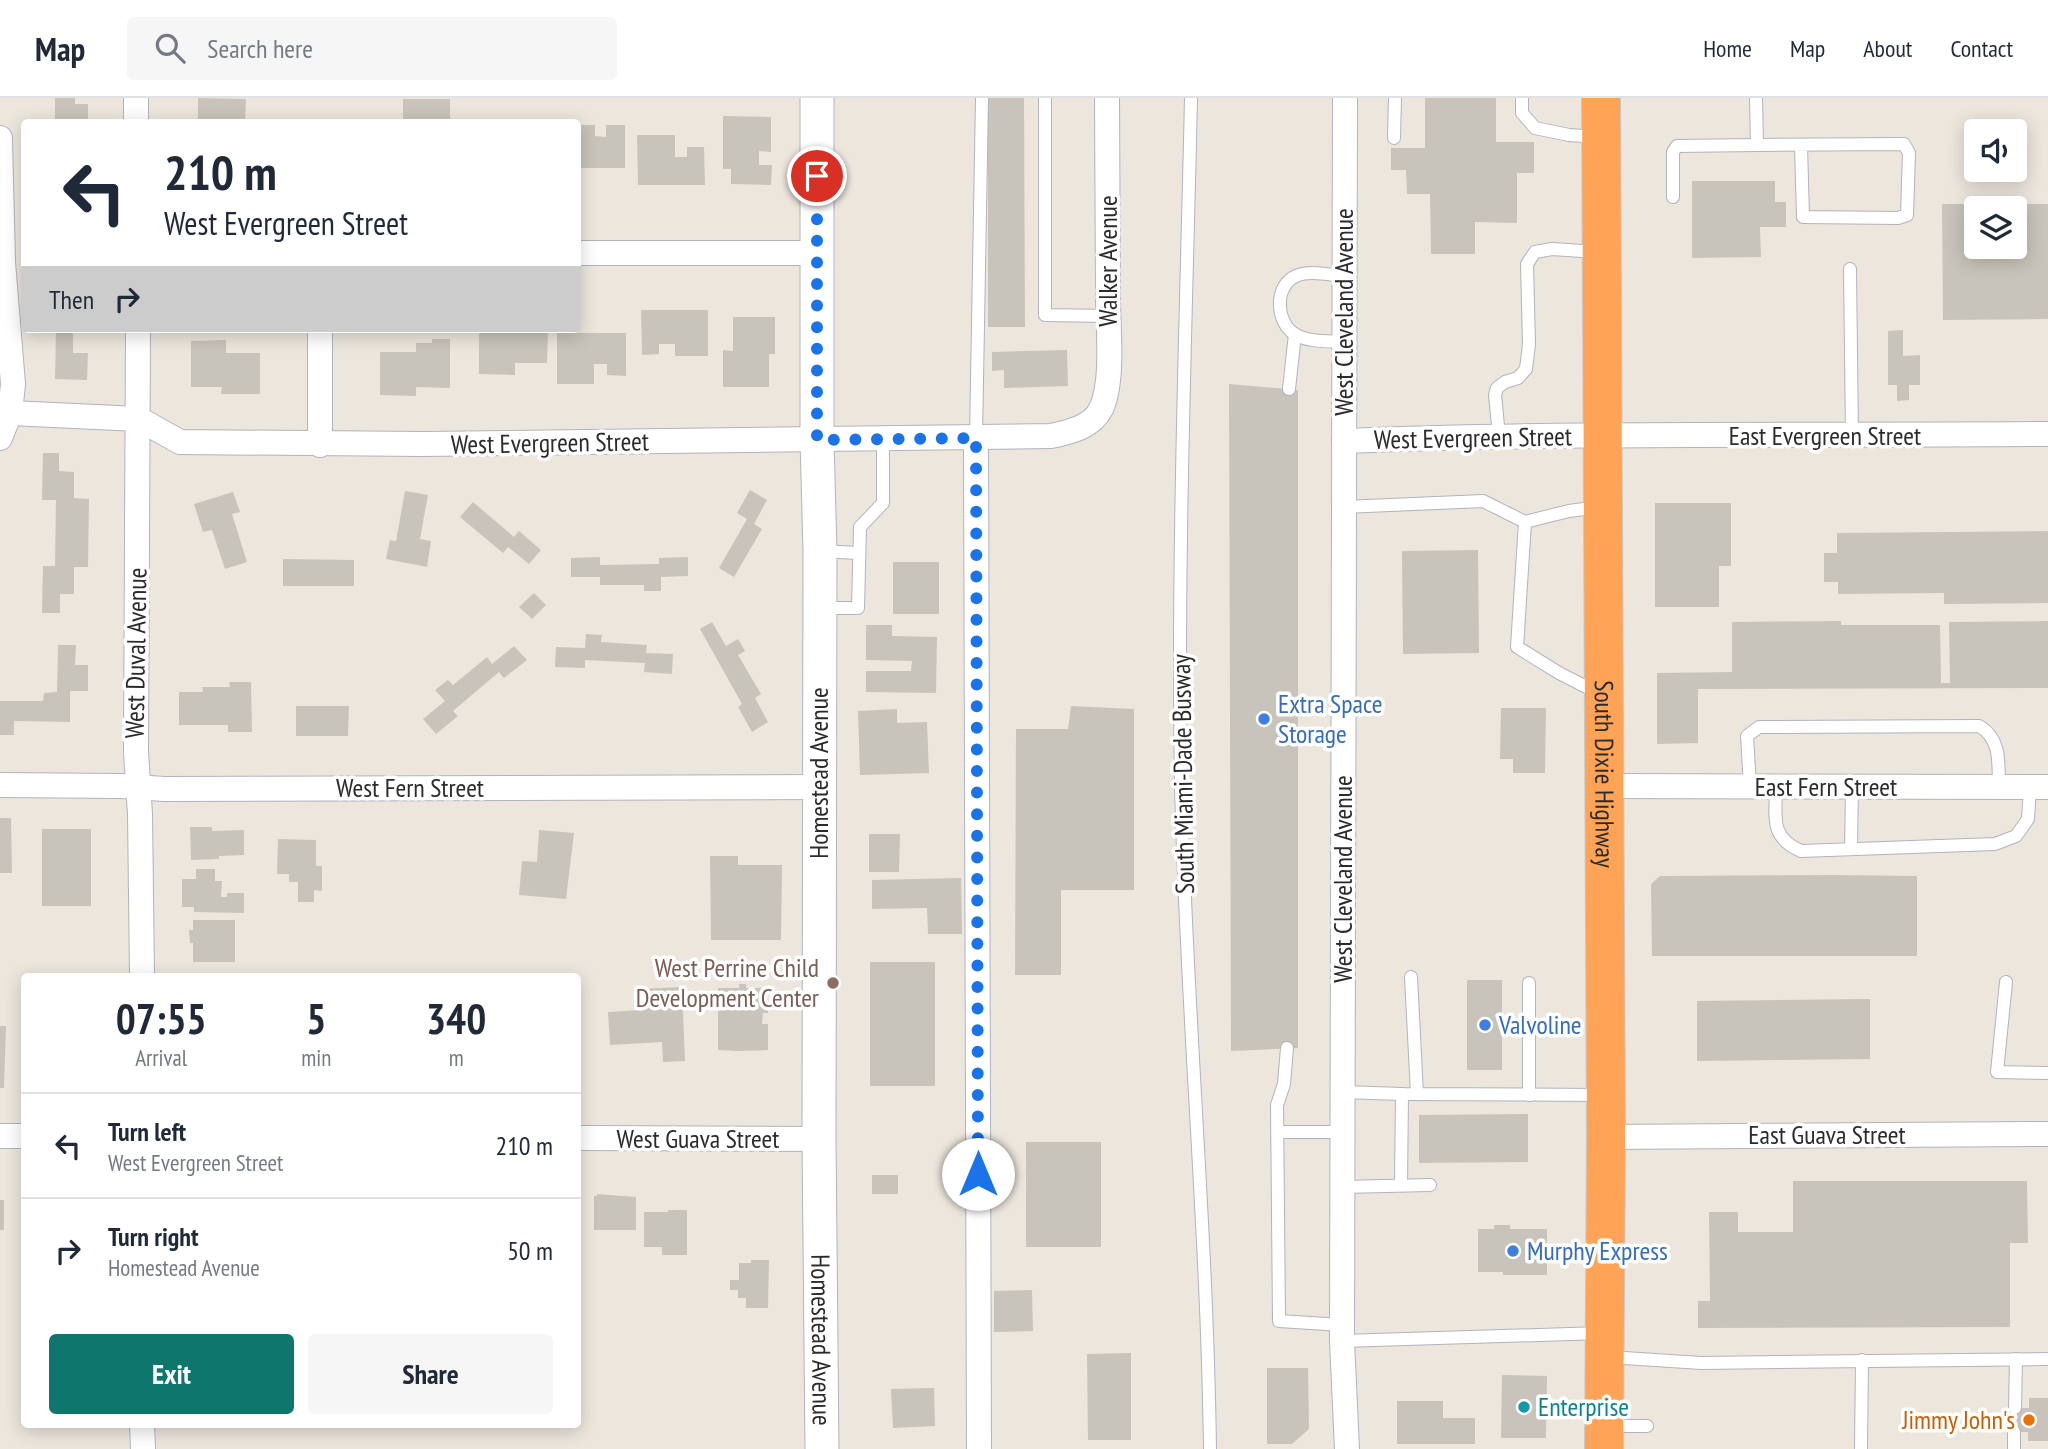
<!DOCTYPE html>
<style>
:root{--surface:#fff;--page:#f6f6f7;--text:#1f2937;--muted:#747a83;--line:#e0e1e3;--accent:#0f766e}
body{margin:0;font-family:"PT Sans Narrow",sans-serif;background:var(--page);color:var(--text);height:100vh;display:flex;flex-direction:column;font-size:26px;white-space:nowrap}
*{box-sizing:border-box;margin:0}
p{font-size:23px;color:var(--muted)}
.icon{flex:none;width:38px;height:38px;fill:none;stroke:currentColor;stroke-width:2;stroke-linecap:round;stroke-linejoin:round}
.map{position:relative;flex:1;overflow:hidden}
.sheet{position:absolute;left:21px;top:875px;width:560px;height:455px;display:flex;flex-direction:column;background:var(--surface);border-radius:7px;box-shadow:0 4px 18px #0003}
.sheet>*{flex:none}
.hud{position:absolute;left:21px;top:21px;width:560px;height:214px;border-radius:7px;box-shadow:0 4px 18px #0003;background:#fff;color:var(--text);overflow:hidden}
.tools{position:absolute;left:1964px;top:21px;display:grid;gap:14px}
.tools a{display:grid;place-items:center;width:63px;height:63px;border-radius:7px;background:var(--surface);box-shadow:0 4px 18px #0003;font-size:35px}
.pin{position:absolute;display:grid;place-items:center;width:60px;height:60px;color:#fff;margin:-30px;border:4px solid #fff;border-radius:50%;box-shadow:0 2px 7px #0007}
.me{position:absolute;width:77px;margin:-38px;rotate:0deg;stroke-linejoin:round;filter:drop-shadow(0 0 5px #0008)}
.turn{display:flex;align-items:center;gap:24px;height:147px;padding:0 28px;font-size:32px}
.turn .icon{width:91px;height:91px;stroke-width:2.5}
.turn b{display:block;font-size:49px;line-height:60px}
.then{display:flex;align-items:center;height:66px;padding:0 28px;background:#0003;gap:14px;font-size:26px}
.eta{display:flex;justify-content:space-evenly;align-items:center;height:119px;text-align:center}
.eta b{font-size:42px;font-weight:700;line-height:49px}
.button{display:flex;gap:14px;margin-top:auto;padding:14px 28px}
.button a{flex:1;height:80px;border-radius:7px;background:var(--accent);color:#fff;font-size:28px;font-weight:700;line-height:80px;text-align:center}
.button a+a{background:var(--page);color:var(--text)}
ul{padding:0;list-style:none}
li{display:flex;align-items:center;gap:21px;height:105px;padding:0 28px;border-top:2px solid var(--line)}
li div{flex:1}
li b{display:block;font-size:26px}
li em{font-style:normal}
header{display:flex;align-items:center;gap:42px;box-sizing:border-box;height:98px;padding:0 35px;background:var(--surface);border-bottom:2px solid var(--line)}
header strong{font-size:33px}
nav{display:flex;gap:38px;margin-inline-start:auto;font-size:24px}
.search{width:490px;height:63px;background:var(--page);display:flex;align-items:center;gap:18px;box-sizing:border-box;padding:0 24px;border-radius:7px;color:var(--muted);font-size:26px}
.map>svg:first-child{display:block}
.building{fill:#c9c4bb;fill-rule:evenodd}
.lines{fill:none;stroke-linecap:round;stroke-linejoin:round}
.lane-casing{stroke:#b1b3bf;stroke-width:14}
.street-casing{stroke:#b1b3bf;stroke-width:26}
.secondary-casing{stroke:#b1b3bf;stroke-width:35}
.highway-casing{stroke:#c8c8c8;stroke-width:40}
.lane{stroke:#fff;stroke-width:12}
.street{stroke:#fff;stroke-width:24}
.secondary{stroke:#fff;stroke-width:33}
.highway{stroke:#ffa456;stroke-width:38}
.route{stroke:#1a73e8;stroke-width:12;stroke-dasharray:0 21.6}
.shop-dot{fill:#3f7fe0;stroke:#fff;stroke-width:2.5}
.education-dot{fill:#8d6e63;stroke:#fff;stroke-width:2.5}
.culture-dot{fill:#0f9aa8;stroke:#fff;stroke-width:2.5}
.food-dot{fill:#e8710a;stroke:#fff;stroke-width:2.5}
.labels{text-anchor:middle;stroke-width:7;stroke-linejoin:round;paint-order:stroke}
.street-label{font-size:26px;fill:#2b2b2b;stroke:#fff}
.shop-label{font-size:26px;fill:#366cbe;stroke:#fff;text-anchor:start}
.education-label{font-size:26px;fill:#785e54;stroke:#fff;text-anchor:end}
.culture-label{font-size:26px;fill:#0d838f;stroke:#fff;text-anchor:start}
.food-label{font-size:26px;fill:#c56008;stroke:#fff;text-anchor:end}
</style>
<header>
<strong>Map</strong>
<div class="search"><svg class="icon" aria-label="search" viewBox="0 0 24 24"><circle cx="10" cy="10" r="6"/><path d="M15 15l6 6"/></svg>Search here</div>
<nav><a>Home</a><a>Map</a><a>About</a><a>Contact</a></nav>
</header>
<div class="map">
<svg width="2048" height="1351" viewBox="0 0 2048 1351">
<rect width="100%" height="100%" fill="#ede6dd"/>
<!-- building -->
<g class="building">
<path d="M55 0H75V6H88V24H55Z"/>
<path d="M198 0 246 1 245 24H198Z"/>
<path d="M988 0H1024L1025 229H988Z"/>
<path d="M1425 0H1496V44H1534V75H1517V125L1475 124V156H1431L1430 96H1407L1406 72H1391V50H1425Z"/>
<rect x="403" y="1" width="47" height="23"/>
<path d="M723 18 771 19V54L759 53V67H772L771 87 731 86V71H723Z"/>
<path d="M578 27H595V38L606 39V27H625V70H578Z"/>
<path d="M637 37H675V59H687V49H704L705 87H638Z"/>
<path d="M1692 83H1775V104H1786V129H1760L1761 159 1692 160Z"/>
<path d="M1942 106H2048V221L1943 222ZM1976 110H2014V149H1976Z"/>
<path d="M641 212H708V258H675V246H659V256L642 257Z"/>
<path d="M733 219H775V256H769V289H723V252L733 253Z"/>
<path d="M56 231H73V255H88L87 282 55 281Z"/>
<path d="M479 231H548L547 265H515V277L479 276Z"/>
<path d="M1903 232V258L1920 257V287H1909V302L1897 303V287H1888V233Z"/>
<path d="M557 235H626V278L607 277V266H594V286H557Z"/>
<path d="M432 241H450V290L416 289V298L380 297V254H416V245H432Z"/>
<path d="M226 242V255H260V296H221L222 289H191V243Z"/>
<path d="M1067 252 1068 288 1004 290V272L992 273V254Z"/>
<path d="M1229 286 1298 292V950L1231 953Z"/>
<path d="M43 355H59V373L74 374V400L89 401 88 469H74V496H60V515H42L43 468H55L56 402H42Z"/>
<path d="M750 392 767 402 754 426 762 431 734 479 719 470 747 421 737 415Z"/>
<path d="M405 393 428 397 420 441 431 443 427 469 386 461 390 442 396 443Z"/>
<path d="M233 394 240 414 232 416 247 464 225 471 212 432 203 434 194 406Z"/>
<path d="M473 404 514 439 519 433 541 452 529 466 508 449 503 455 460 419Z"/>
<path d="M1655 405H1731V468H1719V509H1655Z"/>
<path d="M2048 433V505L1944 506V495L1838 496V484H1824V455H1837V435Z"/>
<path d="M1478 452 1479 555 1403 556 1402 453Z"/>
<path d="M600 459V467L659 466V460L688 459V478L661 479V493H644V487H600V479H571V460Z"/>
<path d="M283 461 354 462V488H283Z"/>
<rect x="893" y="464" width="46" height="52"/>
<path d="M534 495 546 507 532 521 519 509Z"/>
<path d="M1841 523V527H1940L1941 585H1950L1949 524 2048 523V590L1698 591V645L1657 646V575L1732 574V524Z"/>
<path d="M712 524 726 548 738 541 745 553 738 557 761 596 755 600 768 624 752 634 738 609 742 606 700 531Z"/>
<path d="M866 527H892V538L937 539 936 595 866 594V573H911L912 563 866 562Z"/>
<path d="M586 536 602 537 601 544 647 547 646 555 673 556 672 576 644 574 645 565 585 562V570L555 569 556 549 585 550Z"/>
<path d="M58 547H76L75 567H88V593H70V624L14 623V637H0V603H43L44 595 57 594Z"/>
<path d="M514 548 527 562 504 580 499 574 453 613 458 618 436 636 423 621 445 603 435 592 448 582 453 587 487 559 492 566Z"/>
<path d="M229 584H251L252 634H228V627H179V594H203L202 589H230Z"/>
<path d="M296 608H349L348 638H296Z"/>
<path d="M1071 608 1134 611V792H1061V877H1015L1016 631H1068Z"/>
<path d="M1501 610H1546L1545 675H1513V661H1500Z"/>
<path d="M897 611V625L927 624 929 675 860 677 858 613Z"/>
<path d="M0 720H11L12 775H0Z"/>
<path d="M190 729H212V733L244 732V757L219 758V761L191 762Z"/>
<rect x="42" y="731" width="49" height="77"/>
<path d="M539 732 574 735 566 801 519 797 522 763 537 764Z"/>
<path d="M869 736H900L899 774H869Z"/>
<path d="M278 741 316 742V768H322V793L314 792V804H298V784H289V776H277Z"/>
<path d="M710 758H738V767H782L781 842H711Z"/>
<path d="M196 771H215V783H222L221 799H227V795H244V815L194 814V809H182V781H196Z"/>
<path d="M1833 777 1917 778V858H1652L1651 786 1660 778Z"/>
<path d="M961 780 962 836H928L927 810 872 811V782Z"/>
<path d="M193 822H235V864H193V845H190L189 832H193Z"/>
<rect x="870" y="864" width="65" height="124"/>
<rect x="187" y="876" width="53" height="2"/>
<rect x="1467" y="882" width="35" height="90"/>
<path d="M739 886H746V890H768V915H763L762 926H768V952L738 953 718 952V890H739Z"/>
<path d="M682 889 685 963 663 964 662 944 610 947 608 914 642 912 641 891Z"/>
<path d="M1870 901V961L1697 963V903Z"/>
<path d="M0 928H6L4 990H0Z"/>
<path d="M1528 1016V1064L1419 1065V1017Z"/>
<rect x="1026" y="1044" width="75" height="105"/>
<rect x="872" y="1077" width="26" height="19"/>
<path d="M1793 1083H2027L2028 1145H2010V1229L1698 1230V1203H1710L1709 1114H1738V1134H1793Z"/>
<path d="M597 1096 636 1099V1132H594V1098H597Z"/>
<rect x="0" y="1102" width="4" height="30"/>
<rect x="578" y="1112" width="2" height="37"/>
<path d="M668 1112H687V1157H662V1149H644V1114H668Z"/>
<path d="M1494 1127H1510V1131H1547V1177H1503V1174H1478V1131H1494Z"/>
<path d="M751 1162H769L768 1210H746V1200H738V1192H730V1182H739V1165H751Z"/>
<path d="M1032 1192 1033 1233 994 1234V1193Z"/>
<path d="M1131 1255V1342H1088L1087 1256Z"/>
<path d="M1267 1270H1308L1309 1331 1292 1346H1267Z"/>
<path d="M1502 1277 1547 1278 1546 1340H1501Z"/>
<path d="M934 1290 935 1328 893 1330 891 1291Z"/>
<path d="M2029 1300H2048V1343H2028V1334H2010L2009 1310H2029Z"/>
<path d="M1397 1303H1443V1320H1475V1346H1397Z"/>
</g>
<g class="lines">
<!-- lane casing -->
<g class="lane-casing">
<g id="lane">
<path d="M1045 0V217L1108 218"/>
<path d="M1191 0C1186 229 1177 457 1181 686 1186 908 1207 1129 1210 1351"/>
<path d="M1522 0V15L1535 30 1569 37 1597 39"/>
<path d="M1756 0 1757 47 1904 46 1909 55 1907 117 1898 120 1803 119 1801 47"/>
<path d="M1394 40 1395 0"/>
<path d="M1673 99V54L1677 48 1757 47"/>
<path d="M1850 171 1852 338"/>
<path d="M1344 244C1328 243 1309 244 1296 237 1276 226 1273 188 1296 178 1310 172 1328 177 1344 178"/>
<path d="M1289 291 1295 236"/>
<path d="M1499 338 1495 297 1497 290 1505 284 1518 280 1526 271 1529 246 1527 166 1535 154 1552 151 1597 154"/>
<path d="M976 340 982 0"/>
<path d="M1344 409 1483 403 1525 424"/>
<path d="M820 453 858 455"/>
<path d="M820 510H858L860 429 883 405V341"/>
<path d="M1598 595 1559 575 1517 549 1525 424 1569 413 1599 409"/>
<path d="M1750 688 1747 638 1759 629 1979 628C2002 641 1998 666 1999 689"/>
<path d="M1776 689C1776 719 1769 739 1801 753L1995 746 2016 738 2028 721 2030 689"/>
<path d="M1851 751 1852 689"/>
<path d="M1411 879 1417 996"/>
<path d="M2006 884 1997 974 2048 975"/>
<path d="M1287 950 1284 986 1277 1007 1279 1223 1342 1227"/>
<path d="M1342 994 1402 996 1601 997"/>
<path d="M1529 997V885"/>
<path d="M1278 1034H1342"/>
<path d="M1401 1087 1402 996"/>
<path d="M1342 1089 1430 1087"/>
<path d="M1342 1243 1601 1235"/>
<path d="M1609 1259 1701 1265 2048 1261"/>
<path d="M2015 1310 2016 1261"/>
<path d="M1608 1328H1647"/>
<path d="M2014 1334V1351"/>
<path d="M1861 1351 1862 1262"/>
</g>
</g>
<!-- street casing -->
<g class="street-casing">
<g id="street">
<path d="M136 0V24"/>
<path d="M1345 0 1342 1243 1347 1351"/>
<path d="M0 40 3 164 13 286 10 315 0 340"/>
<path d="M578 155H818"/>
<path d="M138 231 136 654 140 716 142 878"/>
<path d="M320 231V347"/>
<path d="M10 315 139 321 180 344 422 346 1051 338C1070 334 1092 329 1101 311 1114 283 1108 230 1108 199 1108 132 1107 66 1107 0"/>
<path d="M976 340 979 1351"/>
<path d="M1344 343C1578 334 1813 338 2048 336"/>
<path d="M0 687 121 688 164 691 819 689"/>
<path d="M1604 688 2048 689"/>
<path d="M0 1038H24"/>
<path d="M1606 1039 2048 1036"/>
<path d="M578 1040 819 1041"/>
<path d="M142 1326 143 1351"/>
</g>
</g>
<!-- secondary casing -->
<g class="secondary-casing">
<g id="secondary">
<path id="s1" d="M817 0V342L820 453 819 1041 822 1351"/>
</g>
</g>
<!-- highway casing -->
<g class="highway-casing">
<g id="highway">
<path id="s2" d="M1601 0 1606 1039 1604 1351"/>
</g>
</g>
<!-- lane -->
<use href="#lane" class="lane"/>
<!-- street -->
<use href="#street" class="street"/>
<!-- secondary -->
<use href="#secondary" class="secondary"/>
<!-- highway -->
<use href="#highway" class="highway"/>
</g>
<g class="lines">
<!-- route -->
<path class="route" d="M817 78V342L976 340 978 1076"/>
</g>
<!-- markers -->
<g class="shop-dot">
<circle cx="1264" cy="621" r="7"/>
<circle cx="1485" cy="927" r="7"/>
<circle cx="1513" cy="1153" r="7"/>
</g>
<circle class="education-dot" cx="833" cy="885" r="7"/>
<circle class="culture-dot" cx="1524" cy="1309" r="7"/>
<circle class="food-dot" cx="2029" cy="1322" r="7"/>
<g class="labels">
<!-- street labels -->
<g class="street-label">
<text transform="translate(1108 163) rotate(-90)" y="9">Walker Avenue</text>
<text transform="translate(1344 214) rotate(-90)" y="9">West Cleveland Avenue</text>
<text x="1825" y="347">East Evergreen Street</text>
<text transform="translate(1473 340) rotate(-1)" y="9">West Evergreen Street</text>
<text transform="translate(550 345) rotate(-1)" y="9">West Evergreen Street</text>
<text transform="translate(136 555) rotate(-89)" y="9">West Duval Avenue</text>
<text transform="translate(819 675) rotate(-90)" y="9">Homestead Avenue</text>
<text transform="translate(1183 676) rotate(-91)" y="9">South Miami-Dade Busway</text>
<text dy="9" stroke="none"><textPath href="#s2" startOffset="676">South Dixie Highway</textPath></text>
<text x="1826" y="698">East Fern Street</text>
<text x="410" y="699">West Fern Street</text>
<text transform="translate(1343 781) rotate(-90)" y="9">West Cleveland Avenue</text>
<text x="1827" y="1046">East Guava Street</text>
<text x="698" y="1050">West Guava Street</text>
<text dy="9" stroke="none"><textPath href="#s1" startOffset="1242">Homestead Avenue</textPath></text>
</g>
<!-- shop labels -->
<g class="shop-label">
<text x="1278" y="615">Extra Space<tspan x="1278" dy="30">Storage</tspan></text>
<text x="1499" y="936">Valvoline</text>
<text x="1527" y="1162">Murphy Express</text>
</g>
<!-- education labels -->
<g class="education-label">
<text x="819" y="879">West Perrine Child<tspan x="819" dy="30">Development Center</tspan></text>
</g>
<!-- culture labels -->
<g class="culture-label">
<text x="1538" y="1318">Enterprise</text>
</g>
<!-- food labels -->
<g class="food-label">
<text x="2015" y="1331">Jimmy John's</text>
</g>
</g>
</svg>
<div class="tools">
<a><svg class="icon" aria-label="sound" viewBox="0 0 24 24"><path d="M4 9h4l5-4v14l-5-4H4zM17 9q2 3 0 6"/></svg></a>
<a><svg class="icon" aria-label="layers" viewBox="0 0 24 24"><path d="M12 4l9 5-9 5-9-5zM3 14l9 5 9-5"/></svg></a>
</div>
<div class="pin" style="left:817px;top:78px;background:#d93025"><svg class="icon" aria-label="arrive" viewBox="0 0 24 24"><path d="M6 21V4h12l-3 4 3 4H6"/></svg></div>
<svg class="me" style="left:978px;top:1076px" viewBox="-20 -20 40 40"><circle r="19" fill="#fff"/><path d="M0-13L10 11 0 6-10 11z" fill="#1a73e8"/></svg>
<div class="hud">
<div class="turn"><svg class="icon" aria-label="left" viewBox="0 0 24 24"><path d="M17 20v-9H6M10 6l-5 5 5 5"/></svg><div><b>210 m</b>West Evergreen Street</div></div>
<div class="then">Then<svg class="icon" aria-label="right" viewBox="0 0 24 24"><path d="M7 20v-9h11M14 6l5 5-5 5"/></svg></div>
</div>
<section class="sheet">
<div class="eta">
<div><b>07:55</b><p>Arrival</p></div>
<div><b>5</b><p>min</p></div>
<div><b>340</b><p>m</p></div>
</div>
<ul>
<li><svg class="icon" aria-label="left" viewBox="0 0 24 24"><path d="M17 20v-9H6M10 6l-5 5 5 5"/></svg><div><b>Turn left</b><p>West Evergreen Street</p></div><em>210 m</em></li>
<li><svg class="icon" aria-label="right" viewBox="0 0 24 24"><path d="M7 20v-9h11M14 6l5 5-5 5"/></svg><div><b>Turn right</b><p>Homestead Avenue</p></div><em>50 m</em></li>
</ul>
<div class="button"><a>Exit</a><a>Share</a></div>
</section>
</div>
